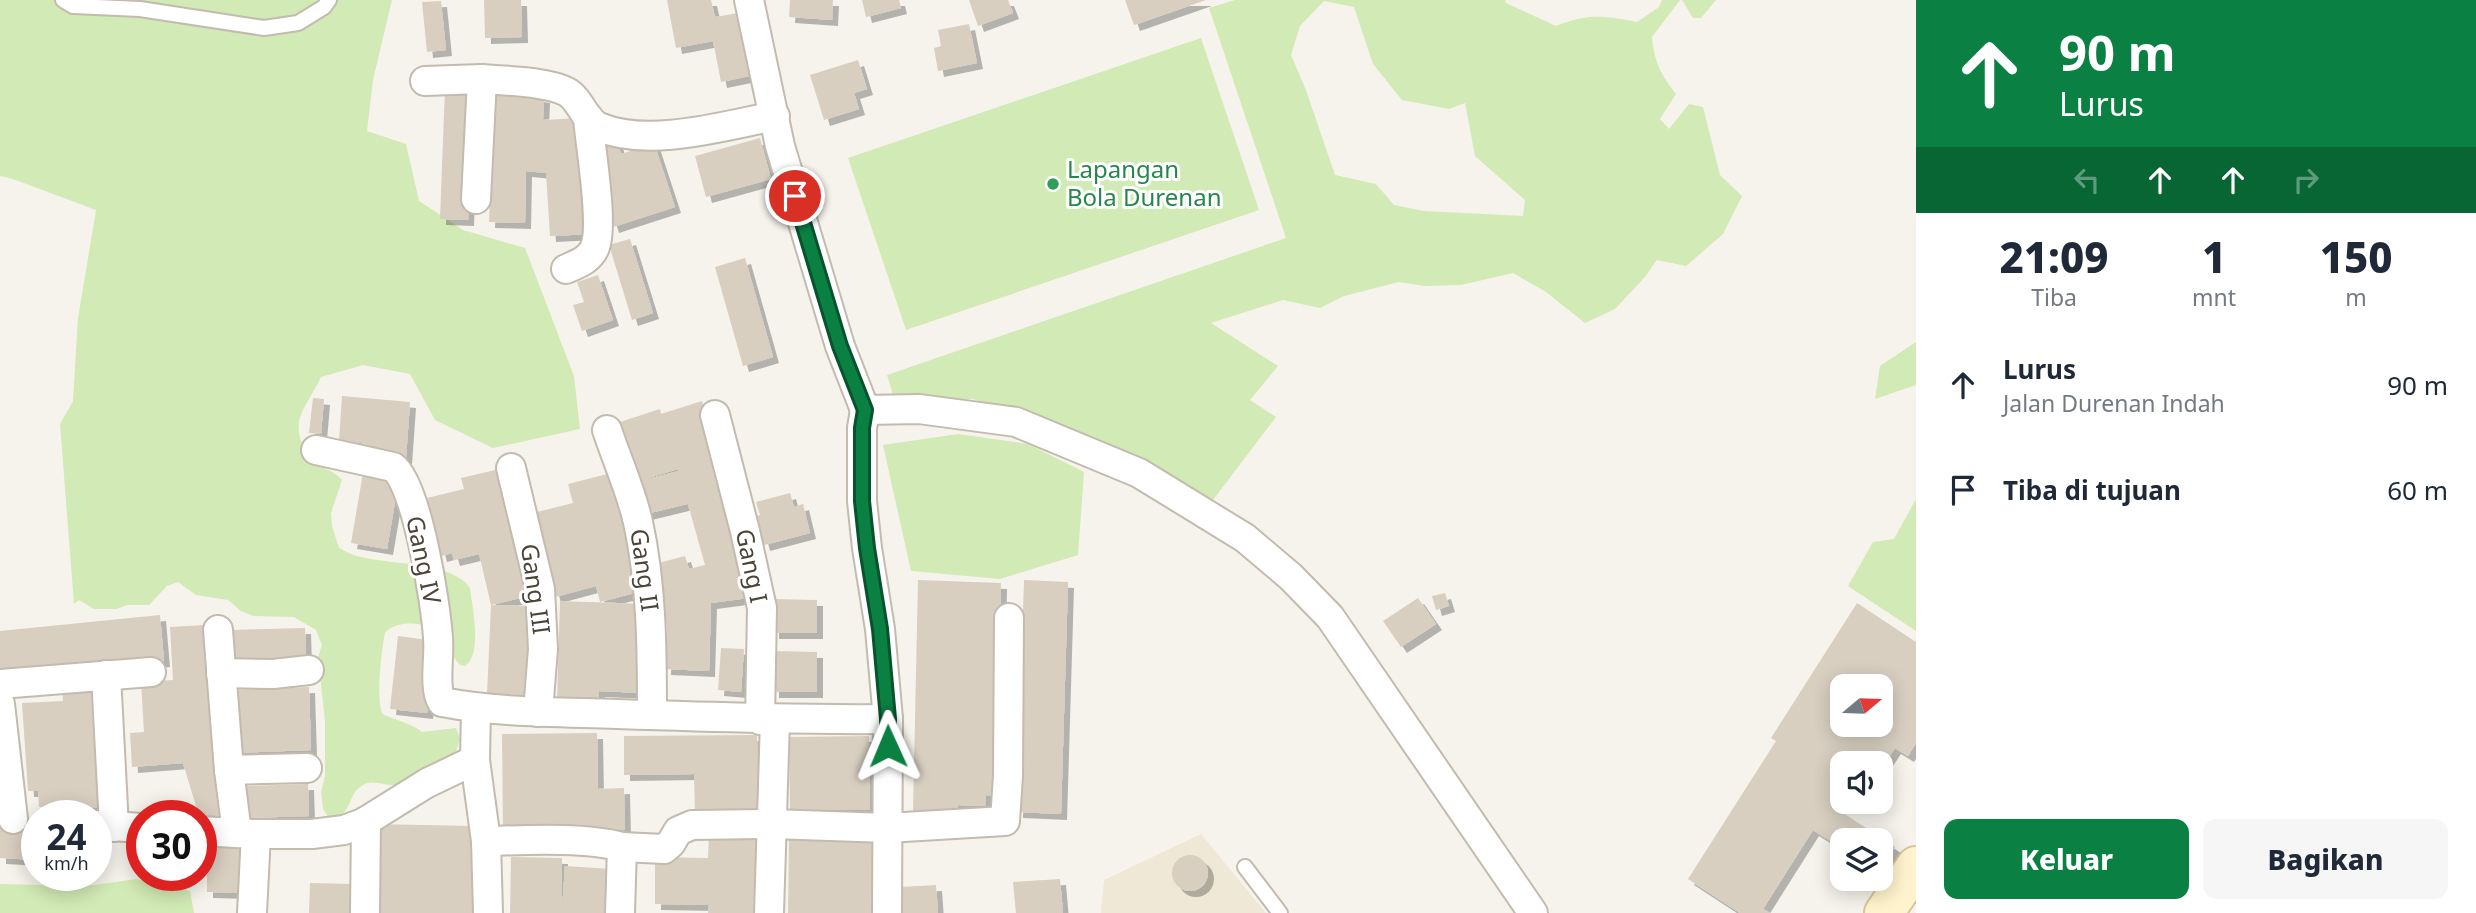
<!DOCTYPE html>
<html lang="id">
<style>
:root{--surface:#fff;--page:#f6f6f7;--text:#1f2937;--muted:#747a83;--accent:#0b8043}
body{margin:0;font-family:"Noto Sans",sans-serif;background:var(--page);color:var(--text);height:100vh;display:flex;flex-direction:column;font-size:26px;white-space:nowrap}
*{box-sizing:border-box;margin:0}
p{font-size:23px;color:var(--muted)}
.icon{flex:none;width:38px;height:38px;fill:none;stroke:currentColor;stroke-width:2;stroke-linecap:round;stroke-linejoin:round}
.map{position:relative;flex:1;overflow:hidden}
.details{display:flex;flex-direction:column;background:var(--surface);width:560px}
.details>*{flex:none}
.hud{background:#0b8043;color:#fff;overflow:hidden}
.needle{width:46px;rotate:71deg}
.tools{position:absolute;left:1830px;top:674px;display:grid;gap:14px}
.tools a{display:grid;place-items:center;width:63px;height:63px;border-radius:14px;background:var(--surface);box-shadow:0 4px 18px #0003;font-size:35px}
.speed{position:absolute;left:21px;top:800px;display:flex;gap:14px;font-size:35px;font-weight:700;text-align:center}
.speed>*{display:grid;place-content:center;width:91px;height:91px;border-radius:50%;background:var(--surface);box-shadow:0 4px 18px #0003;line-height:1}
.speed small{font-size:18px;font-weight:400}
.speed .limit{border:10px solid #d22;background:#fff;color:#111}
.pin{position:absolute;display:grid;place-items:center;width:60px;height:60px;color:#fff;margin:-30px;border:4px solid #fff;border-radius:50%;box-shadow:0 2px 7px #0007}
.me{position:absolute;width:77px;margin:-38px;rotate:359deg;stroke-linejoin:round;filter:drop-shadow(0 0 5px #0008)}
.turn{display:flex;align-items:center;gap:24px;height:147px;padding:0 28px;font-size:32px}
.turn .icon{width:91px;height:91px;stroke-width:2.5}
.turn b{display:block;font-size:49px;line-height:60px}
.lanes{display:flex;align-items:center;height:66px;padding:0 28px;background:#0003;justify-content:center;gap:35px;direction:ltr}
.lanes .off{opacity:.35}
.eta{display:flex;justify-content:space-evenly;align-items:center;height:119px;text-align:center}
.eta b{font-size:42px;font-weight:800;line-height:49px}
.cta{display:flex;gap:14px;margin-top:auto;padding:14px 28px}
.cta a{flex:1;height:80px;border-radius:14px;background:var(--accent);color:#fff;font-size:28px;font-weight:800;line-height:80px;text-align:center}
.cta a+a{background:var(--page);color:var(--text)}
ul{padding:0;list-style:none}
li{display:flex;align-items:center;gap:21px;height:105px;padding:0 28px}
li div{flex:1}
li b{display:block;font-size:26px}
li em{font-style:normal}
main{display:flex;flex:1;min-height:0}
.map>svg:first-child{display:block}
.education{fill:#efe8d6}
.green{fill:#d2eab5;fill-rule:evenodd}
.building{fill:#d8cfc1;fill-rule:evenodd;filter:url(#shadow)}
.lines{fill:none;stroke-linecap:round;stroke-linejoin:round}
.service-casing{stroke:#c2bbae;stroke-width:18}
.minor-casing{stroke:#c2bbae;stroke-width:32}
.secondary-casing{stroke:#d6c79b;stroke-width:42}
.service{stroke:#fff;stroke-width:14}
.minor{stroke:#fff;stroke-width:28}
.secondary{stroke:#fff3cd;stroke-width:38}
.route-casing{stroke:#07532c;stroke-width:18}
.route{stroke:#0b8043;stroke-width:12}
.leisure-dot{fill:#2e9e5b;stroke:#fff;stroke-width:2.5}
.labels{text-anchor:middle;stroke-width:6;stroke-linejoin:round;paint-order:stroke}
.leisure-label{font-size:24px;fill:#27864d;stroke:#fff;text-anchor:start}
.street-label{font-size:24px;fill:#4b4439;stroke:#fff}
</style>
<main>
<div class="map">
<svg width="1916" height="913" viewBox="0 0 1916 913">
<defs>
<filter id="shadow"><feDropShadow dx="6" dy="6" stdDeviation="0" flood-color="#0004"/></filter>
</defs>
<rect width="100%" height="100%" fill="#f6f3ec"/>
<!-- education -->
<path class="education" d="M1201 834 1266 913H1101L1104 880Z"/>
<!-- green -->
<g class="green">
<path d="M0 0H392L373 80 367 131 406 144 419 201 463 230 525 248 574 376 580 429 493 448 435 420 410 374 363 365 321 377C316 389 300 411 299 422 297 435 304 455 314 462 323 469 335 471 342 480L331 513 332 526 339 548C344 550 349 554 354 555 382 565 454 561 470 588 472 607 483 654 465 666L460 665 427 626C414 622 394 622 385 633 382 646 375 704 383 714 386 717 412 723 422 732L456 728 460 739 455 755C437 765 415 782 395 785 384 786 374 779 363 785 345 795 355 816 329 818L323 809 321 792 325 776V721L318 657 322 645 316 630 294 617 253 616 241 611 228 600 196 595 178 582 167 586 149 605H127L117 609H94L79 600 74 604 60 424 73 401 78 318 96 210 13 179 0 176Z"/>
<path d="M1235 0H1505L1506 3 1556 26C1590 13 1603 16 1637 22L1659 7 1662 0H1680L1652 37C1654 61 1661 75 1676 94L1660 119 1669 129 1689 104 1703 107 1720 175 1742 196 1723 234 1686 266 1657 260 1645 277 1615 309 1585 323 1546 292 1513 273 1461 285 1424 286 1399 282 1344 296 1320 308 1283 300 1211 323 1278 366 1250 400 1276 417 1213 500 1109 445 1041 417 972 399 894 398 887 375 1286 238 1209 8ZM1324 1 1354 7 1373 64 1402 100 1449 109 1465 103 1475 156 1525 200 1523 216 1424 211 1394 205 1376 184 1335 175 1306 90 1291 55 1300 26Z"/>
<path d="M1682 0H1716L1701 18H1693Z"/>
<path d="M1201 38 1259 210 906 330 848 158Z"/>
<path d="M1916 342V385L1875 399 1880 366Z"/>
<path d="M958 434 1028 444 1084 472 1078 555 1000 579 911 571 883 445Z"/>
<path d="M1916 499V631L1848 586 1873 542 1894 539Z"/>
<path d="M136 879 190 891 194 913H0V884L87 886Z"/>
</g>
<!-- building -->
<g class="building">
<path d="M484 0H521L522 37 485 38Z"/>
<path d="M667 0H711L715 17 738 13 750 76 721 82 713 41 676 48Z"/>
<path d="M790 0H833L832 20 789 17Z"/>
<path d="M862 0H899L901 8 866 17Z"/>
<path d="M969 0H1008L1013 13 978 26Z"/>
<path d="M1125 0H1206L1134 25Z"/>
<path d="M441 1 446 50 427 52 422 2Z"/>
<path d="M969 24 977 63 938 71 934 48 941 46 938 30Z"/>
<path d="M858 60 867 89 854 93 859 109 824 120 810 75Z"/>
<path d="M445 87 473 88 468 220 440 219Z"/>
<path d="M494 90 544 97 543 120 580 118 591 234 550 236 546 173 526 171 525 223 489 222Z"/>
<path d="M760 138 771 179 706 197 695 156Z"/>
<path d="M616 140 621 154 654 143 675 207 613 227 599 183 597 146Z"/>
<path d="M630 239 653 313 632 320 609 245Z"/>
<path d="M745 258 773 357 743 366 715 267Z"/>
<path d="M598 275 613 320 582 331 573 305 584 302 577 282Z"/>
<path d="M342 396 410 402 406 458 361 455 362 443 339 441Z"/>
<path d="M313 398 324 399 321 434 309 433Z"/>
<path d="M702 401 733 497 756 597 711 603 709 671 665 669 667 627 655 564 685 556 689 569 705 565 680 476 687 504 646 514 620 422 660 409 661 414ZM678 469 679 471 648 479V478Z"/>
<path d="M504 468 533 595 491 605 535 606 532 696 487 695 491 605 479 554 454 560 452 553 441 556 427 498 464 489 461 478Z"/>
<path d="M615 472 646 590 600 602 596 586 555 597 533 513 573 503 568 484Z"/>
<path d="M363 473 399 479 387 549 351 543Z"/>
<path d="M790 493 794 507 803 504 810 533 764 545 757 516 760 515 756 502Z"/>
<path d="M918 580 1001 583 997 796 986 795 985 806 958 805V812L913 811Z"/>
<path d="M1024 580 1068 582 1061 814 1017 812Z"/>
<path d="M1445 593 1449 606 1436 610 1432 596Z"/>
<path d="M1418 598 1436 624 1401 647 1383 621Z"/>
<path d="M773 599 817 600V633H773Z"/>
<path d="M560 601 645 604 643 693 599 691V702L557 700Z"/>
<path d="M1857 603 1916 642V743L1908 756 1895 748 1881 769V763H1843V793L1834 807 1895 847 1881 868V840H1843V849L1813 830 1763 909 1770 913H1740L1688 879 1776 741 1771 738ZM1843 686H1881V724H1843Z"/>
<path d="M160 615 164 661 0 677V631Z"/>
<path d="M204 625 214 768 227 814 201 821V816H199L183 763 132 767 130 733 144 732 141 682 173 680 170 627Z"/>
<path d="M305 628 306 660 229 663 228 630Z"/>
<path d="M398 636 436 641 427 713 390 709Z"/>
<path d="M721 648 744 649 741 692 718 690Z"/>
<path d="M773 651 817 652V692H773Z"/>
<path d="M309 687 311 750 235 753 233 690Z"/>
<path d="M100 689 106 807 69 809 68 806 39 807 38 791H28L22 703 63 701 62 691Z"/>
<path d="M597 733 598 789 624 788 625 830 503 831 502 734Z"/>
<path d="M757 735 758 813H695L694 774 624 775V736Z"/>
<path d="M869 736 870 810H790L789 737Z"/>
<path d="M308 784 309 816 247 818 246 786Z"/>
<path d="M372 824 474 826 475 913H373Z"/>
<path d="M0 827 37 829V860L0 858Z"/>
<path d="M709 835 763 836 762 913H708L709 905 655 904V857L708 858Z"/>
<path d="M789 836 872 838 871 913H788Z"/>
<path d="M207 847 244 848V893L207 892Z"/>
<circle cx="1190" cy="873" r="18"/>
<path d="M511 857 562 858V910L565 866 612 869 609 913H510Z"/>
<path d="M1060 879 1063 913H1016L1013 882Z"/>
<path d="M310 883 352 884V913H309Z"/>
<path d="M936 885 938 913H901L900 887Z"/>
</g>
<g class="lines">
<!-- service casing -->
<g class="service-casing">
<g id="service">
<path d="M63 0 73 6 140 9 264 28 298 23 324 7 329 0"/>
<path d="M1245 867 1280 913"/>
</g>
</g>
<!-- minor casing -->
<g class="minor-casing">
<g id="minor">
<path d="M749 0 780 146 840 346 865 410"/>
<path d="M425 81 482 79"/>
<path d="M476 199 482 79C504 81 547 81 567 92 580 99 585 121 599 127 649 148 723 126 775 116"/>
<path d="M566 269C577 264 590 260 595 247 604 224 590 146 588 117"/>
<path d="M865 410 919 409 1016 422 1139 473 1245 538 1291 577 1330 617 1533 913"/>
<path d="M865 410 862 428V501L867 548 880 629 888 719 887 913"/>
<path d="M715 415 745 531 762 608 760 720"/>
<path d="M607 430C617 460 631 491 638 522 652 586 652 651 652 715"/>
<path d="M316 450 393 467C417 484 436 605 438 638 440 655 433 688 442 702 500 713 559 712 617 714 707 717 797 720 888 719"/>
<path d="M511 468 540 589 543 649 538 712"/>
<path d="M218 630 229 770 237 833"/>
<path d="M221 673 273 674 309 670"/>
<path d="M106 675 114 827"/>
<path d="M0 684 151 672"/>
<path d="M0 704 13 819"/>
<path d="M475 760 486 841"/>
<path d="M229 770 307 768"/>
<path d="M96 825 142 828"/>
<path d="M201 831 253 834"/>
<path d="M622 847 664 849 671 843 678 831 692 825 772 824 887 828 1005 821 1008 776 1009 618"/>
<path d="M252 913 256 834H312L344 830 363 823 427 783 475 760 476 708"/>
<path d="M365 913 366 821"/>
<path d="M488 913 486 841C525 840 586 837 622 847L620 913"/>
<path d="M769 913 775 720"/>
</g>
</g>
<!-- secondary casing -->
<g class="secondary-casing">
<path id="secondary" d="M1884 913 1916 866"/>
</g>
<!-- service -->
<use href="#service" class="service"/>
<!-- minor -->
<use href="#minor" class="minor"/>
<!-- secondary -->
<use href="#secondary" class="secondary"/>
</g>
<g class="lines">
<!-- route casing -->
<g class="route-casing">
<path id="route" d="M795 196 840 346 865 410 862 428V501L867 548 880 629 888 719V746"/>
</g>
<!-- route -->
<use href="#route" class="route"/>
</g>
<!-- markers -->
<circle class="leisure-dot" cx="1053" cy="184" r="7"/>
<g class="labels">
<!-- leisure labels -->
<g class="leisure-label">
<text x="1067" y="178">Lapangan<tspan x="1067" dy="28">Bola Durenan</tspan></text>
</g>
<!-- street labels -->
<g class="street-label">
<text transform="translate(423 560) rotate(78)" y="8">Gang IV</text>
<text transform="translate(751 566) rotate(78)" y="8">Gang I</text>
<text transform="translate(644 570) rotate(82)" y="8">Gang II</text>
<text transform="translate(535 589) rotate(82)" y="8">Gang III</text>
</g>
</g>
</svg>
<div class="tools">
<a><svg class="needle" viewBox="-14 -14 28 28"><path d="M0-13l5 13h-10z" fill="#e53935"/><path d="M0 13l5-13h-10z" fill="#747a83"/></svg></a>
<a><svg class="icon" aria-label="sound" viewBox="0 0 24 24"><path d="M4 9h4l5-4v14l-5-4H4zM17 9q2 3 0 6"/></svg></a>
<a><svg class="icon" aria-label="layers" viewBox="0 0 24 24"><path d="M12 4l9 5-9 5-9-5zM3 14l9 5 9-5"/></svg></a>
</div>
<div class="speed"><div>24<small>km/h</small></div><div class="limit">30</div></div>
<div class="pin" style="left:795px;top:196px;background:#d93025"><svg class="icon" aria-label="arrive" viewBox="0 0 24 24"><path d="M6 21V4h12l-3 4 3 4H6"/></svg></div>
<svg class="me" style="left:888px;top:746px" viewBox="-20 -20 40 40"><path d="M0-17L14 15 0 8-14 15z" fill="#0b8043" stroke="#fff" stroke-width="4"/></svg>
</div>
<section class="details">
<div class="hud">
<div class="turn"><svg class="icon" aria-label="ahead" viewBox="0 0 24 24"><path d="M12 20V5M6 11l6-6 6 6"/></svg><div><b>90 m</b>Lurus</div></div>
<div class="lanes"><svg class="icon off" aria-label="left" viewBox="0 0 24 24"><path d="M17 20v-9H6M10 6l-5 5 5 5"/></svg><svg class="icon" aria-label="ahead" viewBox="0 0 24 24"><path d="M12 20V5M6 11l6-6 6 6"/></svg><svg class="icon" aria-label="ahead" viewBox="0 0 24 24"><path d="M12 20V5M6 11l6-6 6 6"/></svg><svg class="icon off" aria-label="right" viewBox="0 0 24 24"><path d="M7 20v-9h11M14 6l5 5-5 5"/></svg></div>
</div>
<div class="eta">
<div><b>21:09</b><p>Tiba</p></div>
<div><b>1</b><p>mnt</p></div>
<div><b>150</b><p>m</p></div>
</div>
<ul>
<li><svg class="icon" aria-label="ahead" viewBox="0 0 24 24"><path d="M12 20V5M6 11l6-6 6 6"/></svg><div><b>Lurus</b><p>Jalan Durenan Indah</p></div><em>90 m</em></li>
<li><svg class="icon" aria-label="arrive" viewBox="0 0 24 24"><path d="M6 21V4h12l-3 4 3 4H6"/></svg><div><b>Tiba di tujuan</b></div><em>60 m</em></li>
</ul>
<div class="cta"><a>Keluar</a><a>Bagikan</a></div>
</section>
</main>
